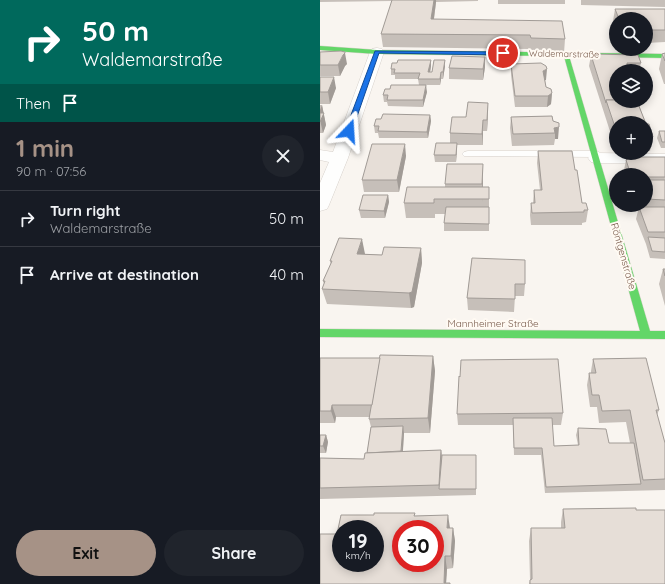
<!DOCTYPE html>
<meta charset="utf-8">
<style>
:root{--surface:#171b24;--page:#20242c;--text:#f1f3f6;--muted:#9ea1a6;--line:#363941;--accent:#a69286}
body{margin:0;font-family:Quicksand,sans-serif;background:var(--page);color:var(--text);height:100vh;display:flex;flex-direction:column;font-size:15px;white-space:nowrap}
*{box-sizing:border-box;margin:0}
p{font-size:13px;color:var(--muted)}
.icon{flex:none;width:22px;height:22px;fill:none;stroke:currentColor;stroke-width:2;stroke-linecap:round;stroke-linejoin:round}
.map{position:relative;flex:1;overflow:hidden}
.sheet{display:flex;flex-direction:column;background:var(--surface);width:320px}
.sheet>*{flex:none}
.banner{background:#00695c;color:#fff;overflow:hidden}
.fabs{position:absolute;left:289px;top:12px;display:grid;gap:8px}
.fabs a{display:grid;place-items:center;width:44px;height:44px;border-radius:50%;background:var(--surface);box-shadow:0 2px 10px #0003;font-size:20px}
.speed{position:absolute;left:12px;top:520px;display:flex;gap:8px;font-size:20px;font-weight:700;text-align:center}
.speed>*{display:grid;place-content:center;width:52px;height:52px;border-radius:50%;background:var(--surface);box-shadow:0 2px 10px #0003;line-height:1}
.speed small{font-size:10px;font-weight:400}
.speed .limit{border:6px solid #d22;background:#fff;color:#111}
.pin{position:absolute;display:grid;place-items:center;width:34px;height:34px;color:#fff;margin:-17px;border:2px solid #fff;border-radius:50%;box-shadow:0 1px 4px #0007}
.me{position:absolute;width:44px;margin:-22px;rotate:20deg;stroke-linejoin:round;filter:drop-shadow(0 0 3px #0008)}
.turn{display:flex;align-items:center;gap:14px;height:84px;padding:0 16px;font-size:18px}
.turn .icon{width:52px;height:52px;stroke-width:2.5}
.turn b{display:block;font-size:28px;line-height:34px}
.then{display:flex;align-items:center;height:38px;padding:0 16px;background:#0003;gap:8px;font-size:15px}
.round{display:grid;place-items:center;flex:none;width:42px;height:42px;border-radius:21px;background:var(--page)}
.summary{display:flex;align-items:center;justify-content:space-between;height:68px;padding:0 16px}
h1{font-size:24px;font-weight:800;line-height:30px;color:var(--accent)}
.primary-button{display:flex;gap:8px;margin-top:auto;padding:8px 16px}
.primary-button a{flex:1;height:46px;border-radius:24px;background:var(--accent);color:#111;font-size:16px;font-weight:800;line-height:46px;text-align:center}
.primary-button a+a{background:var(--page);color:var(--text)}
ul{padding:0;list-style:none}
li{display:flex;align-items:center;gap:12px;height:56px;padding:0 16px;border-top:1px solid var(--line)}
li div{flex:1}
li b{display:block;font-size:15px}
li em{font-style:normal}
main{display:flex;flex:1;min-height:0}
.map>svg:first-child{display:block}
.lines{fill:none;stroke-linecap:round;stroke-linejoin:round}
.lane-casing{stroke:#d7d1cb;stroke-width:1}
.street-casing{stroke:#d7d1cb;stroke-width:1}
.fast-casing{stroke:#d9d2cb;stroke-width:1}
.lane{fill:#fefefd;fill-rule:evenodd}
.street{fill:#fefefd;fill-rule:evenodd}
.fast{fill:#63d668;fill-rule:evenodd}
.wall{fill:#c6bfb9}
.shaded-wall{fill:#a19b96}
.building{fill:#e6ded7;stroke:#a19b96;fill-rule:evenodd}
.route{fill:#1a73e8;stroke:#114b97}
.labels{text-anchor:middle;stroke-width:4;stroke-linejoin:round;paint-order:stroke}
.far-street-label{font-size:9px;fill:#7a5c4d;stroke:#fffaf3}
.street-label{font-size:10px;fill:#7a5c4d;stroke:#fffaf3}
</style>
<main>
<section class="sheet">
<div class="banner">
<div class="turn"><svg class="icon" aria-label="right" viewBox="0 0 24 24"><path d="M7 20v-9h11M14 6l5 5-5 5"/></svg><div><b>50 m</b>Waldemarstraße</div></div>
<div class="then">Then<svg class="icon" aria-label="arrive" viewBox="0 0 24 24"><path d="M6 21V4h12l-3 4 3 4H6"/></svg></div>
</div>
<div class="summary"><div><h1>1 min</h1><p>90 m · 07:56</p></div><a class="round"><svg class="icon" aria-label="close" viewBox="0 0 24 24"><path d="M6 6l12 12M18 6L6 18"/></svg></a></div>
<ul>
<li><svg class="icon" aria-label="right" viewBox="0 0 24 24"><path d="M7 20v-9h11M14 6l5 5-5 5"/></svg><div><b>Turn right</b><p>Waldemarstraße</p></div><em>50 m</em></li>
<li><svg class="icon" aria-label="arrive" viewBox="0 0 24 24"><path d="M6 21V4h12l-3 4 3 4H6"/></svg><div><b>Arrive at destination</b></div><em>40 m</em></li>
</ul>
<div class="primary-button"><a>Exit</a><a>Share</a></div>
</section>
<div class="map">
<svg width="345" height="584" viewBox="0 0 345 584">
<rect width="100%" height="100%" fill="#f9f5f0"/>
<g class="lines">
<!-- lane casing -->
<g class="lane-casing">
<path id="lane" d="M148 151H275L279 152 281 154 279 156 275 157 144 156 142 154 144 152Z"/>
</g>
<!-- street casing -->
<g class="street-casing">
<g id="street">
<path d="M57 48 62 49 64 52 28 158 9 205 7 209 0 211V183L9 162 0 160V150L13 152 50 52 52 49Z"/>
<path d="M277 153 345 154V164L277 163 271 162 268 158 271 154Z"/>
</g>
</g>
<!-- fast casing -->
<g class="fast-casing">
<path id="fast" d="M0 46 57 50 345 54V58L249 56 330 331H345V339L0 337V329L320 331 244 56 57 54 0 50Z"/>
</g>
<!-- lane -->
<use href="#lane" class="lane"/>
<!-- street -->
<use href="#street" class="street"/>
<!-- fast -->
<use href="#fast" class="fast"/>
</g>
<!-- wall -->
<g class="wall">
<path d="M0 0H158V1L116 2 114 19 245 39 244 53 210 52V49L63 47 61 34 72 1 0 2Z"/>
<rect x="178" y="0" width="67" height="4"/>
<path d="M261 0H345V7L261 5Z"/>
<path d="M295 9H345V42L326 43V19H296V29L293 21Z"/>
<path d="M0 52 27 64 25 66 20 76H0Z"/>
<path d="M345 53V84H344L339 69 342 54Z"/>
<path d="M274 54 318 55 321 63 319 71H296V101H317L326 124H329L333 137 330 151H326V123H296V150L269 66 271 55Z"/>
<path d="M165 57V67L163 80 129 79V68Z"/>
<path d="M111 60V66L110 72H112L125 66 123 79H121L120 85H99L98 79H75V75H71V69Z"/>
<path d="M191 64 226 80H225L226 87 232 93 231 104 227 107H195L191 75Z"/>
<path d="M0 77 16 88 10 104H0Z"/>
<path d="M107 92 103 107 68 106 67 102H64L63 95Z"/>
<path d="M168 103 167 131H163V145H137L136 162H115L114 155 130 143V133L146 117Z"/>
<path d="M0 105H2L6 125 3 133H0Z"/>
<path d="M110 115 111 121 108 138H59L58 133H55L54 126 61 119Z"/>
<path d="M232 116 238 139H235L234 145 192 146 190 128 191 117Z"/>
<path d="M339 131H345V148H341L337 138Z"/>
<path d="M218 151 255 170 262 203 268 210 266 222 262 223V225H211L210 215 211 203H213L214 190H220L217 163Z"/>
<path d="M86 156 79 192H44L42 180Z"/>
<path d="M345 157V259L330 258 326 244 316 219 318 211H315L313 205H326V175H303L306 160Z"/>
<path d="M163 181V187H169V231H124V223L125 214H115V218H86L84 203 125 187V184Z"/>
<path d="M68 195 69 202 65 218H41L39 210Z"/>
<path d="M101 248 102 263 94 307 91 308 7 304 2 289 4 284 3 281 11 265 10 261 45 254 62 255Z"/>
<path d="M152 258 205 284 204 296H195L194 312 148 310 147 298Z"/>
<path d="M343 269H345V306L339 284Z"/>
<path d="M113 356 115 371 110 433H84L83 451 121 450 122 455H156V495L0 499V458L44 459 47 453 51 427 49 419 50 417H16L15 423H0V358H60Z"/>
<path d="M273 359 339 410 337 415 345 443V490L225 493 221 455H194L193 425H138L137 414 243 413 241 425H232L234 446 258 445 256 435 258 428 289 443H310L306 422 279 423 277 407H270L267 385 269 373H271V371Z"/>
<path d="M0 435H6L8 442 6 453H0Z"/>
<path d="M243 509 316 510 345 584H209L210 580 209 541 211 528H241V522Z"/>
<path d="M95 516 129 528H133L135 541 133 568 127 569 126 583 0 584 17 534Z"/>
</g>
<!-- shaded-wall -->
<g class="shaded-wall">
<path d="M114 0H116V2L112 33 111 19Z"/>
<path d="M25 53 27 64 25 66 20 76 18 65 23 55Z"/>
<path d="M165 57V67L163 80V69Z"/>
<path d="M111 60V66L109 79 108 72Z"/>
<path d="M125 60V66L123 79V72Z"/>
<path d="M227 69 226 80 222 81 223 71Z"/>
<path d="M121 72V79L120 85V79Z"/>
<path d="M14 77 16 88 10 104 8 92Z"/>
<path d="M106 85 107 92 103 107V100Z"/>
<path d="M232 93 231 104 227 107 228 96Z"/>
<path d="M168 103V114L167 131V120Z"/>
<path d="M2 105 6 125 3 133 0 120V110Z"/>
<path d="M110 115 111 121 108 138 107 132Z"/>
<path d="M163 120V145L162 134Z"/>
<path d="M239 127 238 139H235V133L234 128Z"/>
<path d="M137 143V150L136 162V155Z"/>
<path d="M85 144 86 156 79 192 77 180Z"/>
<path d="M163 164V181L162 202V184Z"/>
<path d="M68 195 69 202 65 218 64 211Z"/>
<path d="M42 239 45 254H37Z"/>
<path d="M101 248 102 263 94 307 91 308 89 293Z"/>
<path d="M113 356 115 371 110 433 108 418Z"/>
<path d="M12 405 16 417 15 423 11 411Z"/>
<path d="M83 426 84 433 82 463 81 456Z"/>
<path d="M6 435 8 442 6 453 3 446Z"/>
<path d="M121 450 122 461 119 489V485Z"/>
<path d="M128 515 130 528H127Z"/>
<path d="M133 528 135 541 133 568 131 556Z"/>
<path d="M125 556 127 569 126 584H124Z"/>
</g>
<!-- building -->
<g class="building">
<path d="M72 0H114L111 19 242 21 245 39 211 38 210 35 61 34Z"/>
<path d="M295 9H345V30H326V19H299Z"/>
<path d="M21 51 25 52V53L23 55 18 65H0V52Z"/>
<path d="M345 53V61L342 54Z"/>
<path d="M274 54 318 55 321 63H307L308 71H296V100H286V103L271 55Z"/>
<path d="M132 56 165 57 163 69 129 68Z"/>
<path d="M78 60H111L108 72H112L114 60H125L123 72H121L120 79H98L100 73H74L75 69H71L72 63H77Z"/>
<path d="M221 63 226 66 227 69 223 71 226 87 231 89 232 93 228 96H195L191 64Z"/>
<path d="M0 77H14L8 92H0Z"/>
<path d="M71 85H106L103 100H67L68 95H63L65 89H70Z"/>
<path d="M286 100H296V101H317L326 124H329L333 137H326V123H296V130Z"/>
<path d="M148 102 168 103 167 120H163L162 134 130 133 132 117H146Z"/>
<path d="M0 113H4L0 122Z"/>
<path d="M63 114 110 115 107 132 58 131 59 126H54L56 119H61Z"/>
<path d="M232 116 233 121 239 123V127L234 128 235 133 193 134 191 117Z"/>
<path d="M339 131H345V142H342Z"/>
<path d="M116 143H137L136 155H114Z"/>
<path d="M52 144H85L77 180H42Z"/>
<path d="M218 151H252L255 170H257L262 203H266L268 210H264V212L212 213 211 203H215L214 190H222Z"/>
<path d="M310 157H345V177H326V175H311L306 160Z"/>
<path d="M127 164H163L162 184H125Z"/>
<path d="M326 180H345V200L326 199Z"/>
<path d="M87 187H169V199H114V203H84Z"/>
<path d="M43 195H68L64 211 39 210Z"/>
<path d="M126 207H169V224L124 223Z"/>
<path d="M319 207H345V232H328Z"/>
<path d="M328 237 345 238V252L332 251Z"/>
<path d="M19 238 42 239 37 254 62 255 64 247 101 248 92 292 89 293 2 289 5 281H3L12 261H10Z"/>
<path d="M152 258 205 260V284H195V299L147 298Z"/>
<path d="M343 269H345V276Z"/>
<path d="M60 355 113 356 108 418 49 419Z"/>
<path d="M0 358H60L52 405H12L11 411H0Z"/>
<path d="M326 358 339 410H336L345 443V479L323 480 310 410 282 411 279 395H272L269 373H276L273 359Z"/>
<path d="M238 359 243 413 137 414 139 376 140 377 141 360Z"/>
<path d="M193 418H232L234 446 259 445 258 428 286 429 289 443H314L321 484 226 487 222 448H194Z"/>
<path d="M83 426 81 451 47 453 51 427Z"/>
<path d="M0 435H6L3 446H0Z"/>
<path d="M121 450 119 485 0 488V458L44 459 45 453Z"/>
<path d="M122 455H156V489H119Z"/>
<path d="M316 508V510H345V584H210V580L212 579 211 528H245L243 509Z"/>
<path d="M54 513H95L94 516 128 515 127 528H133L131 556H125L124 583H130V584H0V534H17L21 515H54ZM21 529H55V563H21ZM81 529H115V563H81Z"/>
</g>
<!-- route -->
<path class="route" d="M55 51 183 52 186 53 183 55 59 53 32 131 26 133 25 131Z"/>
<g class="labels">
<!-- far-street labels -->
<g class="far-street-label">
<text transform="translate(244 54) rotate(1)" y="3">Waldemarstraße</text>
</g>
<!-- street labels -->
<g class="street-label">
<text transform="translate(304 256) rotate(74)" y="4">Röntgenstraße</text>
<text x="173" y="327">Mannheimer Straße</text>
</g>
</g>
</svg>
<div class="fabs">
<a><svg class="icon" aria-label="search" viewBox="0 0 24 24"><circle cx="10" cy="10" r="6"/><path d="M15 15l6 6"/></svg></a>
<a><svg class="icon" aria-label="layers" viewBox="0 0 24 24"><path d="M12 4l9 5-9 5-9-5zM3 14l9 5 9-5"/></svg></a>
<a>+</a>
<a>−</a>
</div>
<div class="speed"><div>19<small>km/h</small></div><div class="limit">30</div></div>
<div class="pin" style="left:183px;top:53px;background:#d93025"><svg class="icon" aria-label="arrive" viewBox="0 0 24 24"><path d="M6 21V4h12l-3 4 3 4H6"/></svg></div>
<svg class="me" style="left:29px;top:131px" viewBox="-20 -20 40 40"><path d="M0-17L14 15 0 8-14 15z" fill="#1a73e8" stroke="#fff" stroke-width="4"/></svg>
</div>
</main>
